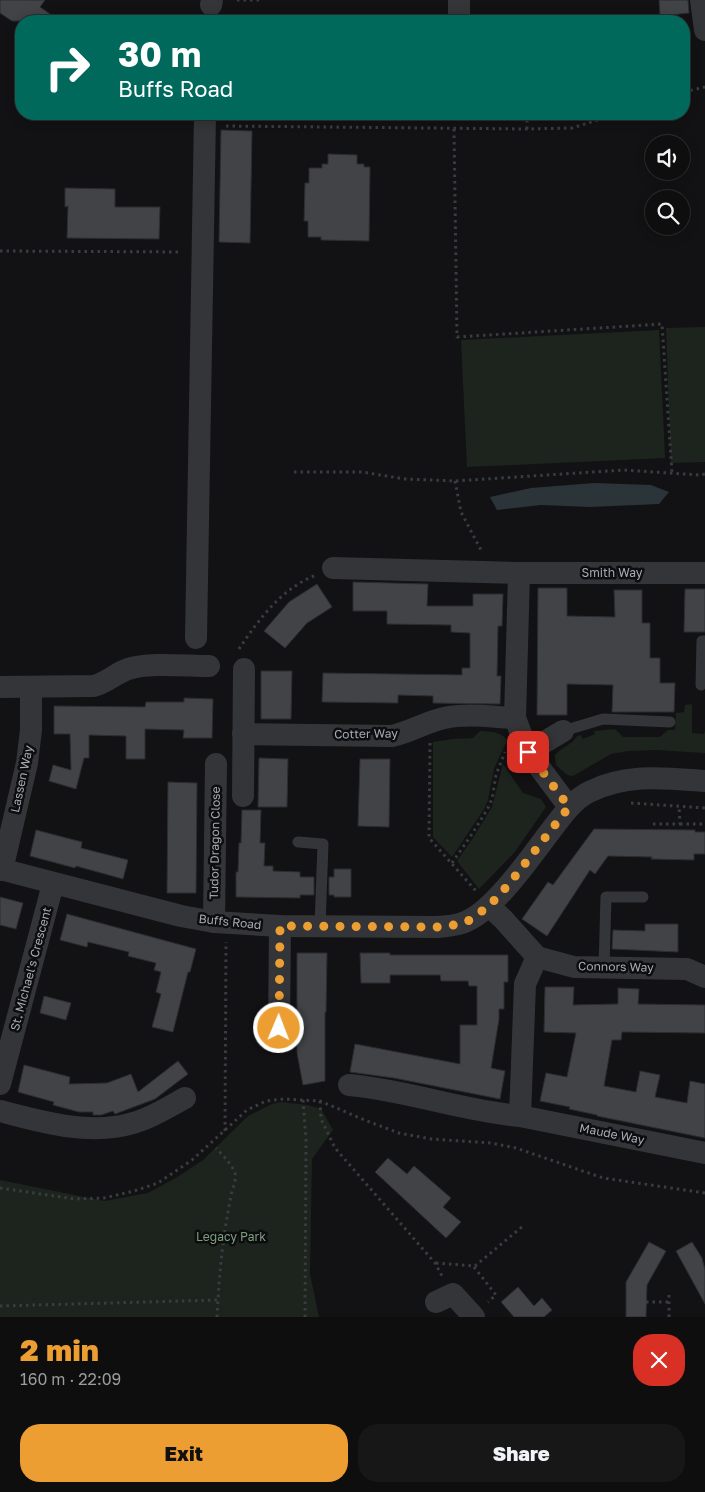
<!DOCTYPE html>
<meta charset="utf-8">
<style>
:root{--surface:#0e0e0f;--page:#171718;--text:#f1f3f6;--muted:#9b9c9e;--line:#2e2e2f;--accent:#ec9e32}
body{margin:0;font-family:"Golos Text",sans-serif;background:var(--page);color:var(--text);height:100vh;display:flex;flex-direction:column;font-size:19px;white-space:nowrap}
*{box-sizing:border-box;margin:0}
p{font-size:16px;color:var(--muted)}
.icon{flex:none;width:28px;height:28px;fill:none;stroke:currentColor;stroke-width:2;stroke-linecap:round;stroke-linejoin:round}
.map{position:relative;height:1317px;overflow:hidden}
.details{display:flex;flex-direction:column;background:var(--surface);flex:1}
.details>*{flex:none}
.guide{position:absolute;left:15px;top:15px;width:675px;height:105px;border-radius:20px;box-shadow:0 2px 12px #0003,0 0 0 1px var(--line);background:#00695c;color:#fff;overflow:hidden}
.buttons{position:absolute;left:645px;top:135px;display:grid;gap:10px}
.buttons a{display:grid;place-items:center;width:45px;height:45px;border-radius:50%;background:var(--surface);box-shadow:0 2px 12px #0003,0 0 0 1px var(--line);font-size:25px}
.pin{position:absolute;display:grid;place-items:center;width:42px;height:42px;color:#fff;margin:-21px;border-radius:10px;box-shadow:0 2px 8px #0006}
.me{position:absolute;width:55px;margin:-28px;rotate:1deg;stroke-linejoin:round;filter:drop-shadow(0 0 4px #0008)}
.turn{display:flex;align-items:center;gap:18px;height:105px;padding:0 20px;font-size:22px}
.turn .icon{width:65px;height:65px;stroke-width:2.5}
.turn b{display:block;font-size:35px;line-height:42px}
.round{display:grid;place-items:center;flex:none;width:52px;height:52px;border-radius:20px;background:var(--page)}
.summary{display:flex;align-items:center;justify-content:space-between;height:85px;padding:0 20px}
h1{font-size:30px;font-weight:800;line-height:38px;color:var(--accent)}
.cta{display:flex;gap:10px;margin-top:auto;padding:10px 20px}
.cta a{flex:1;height:58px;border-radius:20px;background:var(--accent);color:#111;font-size:20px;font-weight:800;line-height:58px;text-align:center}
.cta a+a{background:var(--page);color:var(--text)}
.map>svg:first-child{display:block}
.green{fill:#1d241d}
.water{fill:#2b3439}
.building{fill:#414347;stroke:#2c2d30}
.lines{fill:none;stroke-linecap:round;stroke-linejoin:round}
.path{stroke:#393c40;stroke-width:3;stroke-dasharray:2.5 4;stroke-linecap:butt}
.service{stroke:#333539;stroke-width:11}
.minor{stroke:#333539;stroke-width:22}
.route{stroke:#ec9e32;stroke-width:9;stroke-dasharray:0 16.2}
.labels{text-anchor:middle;stroke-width:5;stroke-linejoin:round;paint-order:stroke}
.street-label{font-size:12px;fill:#a4aab4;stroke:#0d0d0f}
.park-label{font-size:12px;fill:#7c9f7b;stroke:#0d0d0f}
</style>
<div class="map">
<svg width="705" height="1317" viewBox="0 0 705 1317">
<rect width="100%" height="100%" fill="#121214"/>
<!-- green -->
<g class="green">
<path d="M705 327V462L671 463 666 328Z"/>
<path d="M659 330 665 458 467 467 461 340Z"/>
<path d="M692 704V733L704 734 705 731V753L656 750 628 751 611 754 573 776 567 775 556 765 555 755C562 747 572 745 577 736L581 735 583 739 595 734 594 731 615 729 623 737H660L668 730H675L676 713 684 712 685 705Z"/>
<path d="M480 731C491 732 500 731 507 740L494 769 488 800 484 809 452 857 433 837V742L453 739 473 738Z"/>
<path d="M503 764 523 793 541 799 546 807 514 853 479 889 457 861 473 838 492 807Z"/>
<path d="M281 1102 307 1105 321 1109 333 1130 312 1159 310 1274 319 1317H0V1180L104 1201 148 1193 179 1176 203 1160 248 1116 272 1104Z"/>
</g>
<!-- water -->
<path class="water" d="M594 483 651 485 669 492 659 504 590 507 541 505 497 510 490 497 531 488Z"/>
<!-- building -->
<g class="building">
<path d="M0 0H45L40 7 60 21H12L0 13Z"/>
<path d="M659 0H688L689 13 660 16Z"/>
<path d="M221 130 252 131 250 243 219 242Z"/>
<path d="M328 154 357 155V164H364V167H370L369 241 321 240V237H308V221H304L305 183H309V168H322V164H328Z"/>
<path d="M65 188 115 189V207H160L159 239 67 238 68 206 65 207Z"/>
<path d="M353 582 428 584 427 606H473V594H503L502 626H498L497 676H501L500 704 433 703V696L398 695V703L322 702 323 673 462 675V668H470V633L451 632V625L387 624V611H353Z"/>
<path d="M317 584 332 607 307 623 285 648 264 631 289 602Z"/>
<path d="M538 588H567V616L615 617 614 590H642V623H650V658H660V683H675L674 712H612L613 685 567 684V715H537Z"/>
<path d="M685 589H705V632H684Z"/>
<path d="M261 671H292L291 719H261Z"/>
<path d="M184 698 213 699 212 738H183L184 730 145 729V759H126V736L89 735V758H84L76 789 49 781 53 765 71 770 70 734H54V706L145 707 146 702H184Z"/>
<path d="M259 758 288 759 287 807H258Z"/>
<path d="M360 759H390L389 827 358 826Z"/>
<path d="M168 782 197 783 196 893H167Z"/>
<path d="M242 810H261L260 843H265L264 866H273V871L300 872V877H314V895H300V898L236 897V872H238L239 843H241Z"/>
<path d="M594 829 695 830V832H705V854H694V860L651 859 652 857 608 856 595 874 590 870 547 936 522 919 548 882 553 885Z"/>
<path d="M36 830 82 842 81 848 128 860 123 879 76 866 75 868 30 856Z"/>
<path d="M334 869H351V897H334V895H329V877H334Z"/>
<path d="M0 897 23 903 16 929 0 925Z"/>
<path d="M67 914 196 949 190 972H188L173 1032 152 1027 161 994 156 992 161 972 154 970 156 963 128 956 129 952 88 942 87 947 60 940Z"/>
<path d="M645 924H678V952L612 949 613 930 645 931Z"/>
<path d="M297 953H327L326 1012H325V1081L303 1085 297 1053Z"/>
<path d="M360 953H390V955H508V982H504V1009H499V1019L491 1068 505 1071 500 1099 394 1078 350 1072 355 1044 460 1064V1025H477V986H469L468 981H441L440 975H390V983H361Z"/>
<path d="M545 987H574L573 1005 618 1004V988L639 989 638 1004 705 1005V1033L622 1032 621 1040H612L604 1086 636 1092 640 1071 660 1075 655 1097 687 1103 690 1081 705 1084V1138L597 1116V1115L569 1109 570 1107 540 1101 546 1073 567 1077 576 1033 544 1032Z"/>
<path d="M44 996 71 1003 66 1020 40 1013Z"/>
<path d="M178 1061 188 1074 155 1099 115 1114 113 1111 101 1115H93V1112H79L53 1105 54 1102 18 1092 24 1065 70 1077 69 1084 107 1083 131 1074 138 1092Z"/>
<path d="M388 1158 407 1174 414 1166 451 1198 443 1207 461 1222 446 1238 375 1172Z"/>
<path d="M649 1242 666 1251 647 1285 646 1317H626V1282Z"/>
<path d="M692 1242 702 1258 705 1270V1304L676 1251Z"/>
<path d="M518 1287 534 1306 542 1298 552 1310 544 1317H514L501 1302Z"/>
</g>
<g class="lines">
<!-- path -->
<g class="path">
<path d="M237 0H263"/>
<path d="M684 92 705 87"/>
<path d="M226 126 527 129 572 128 617 114"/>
<path d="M454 129 457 337 662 324 672 473"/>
<path d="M527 129V114"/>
<path d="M0 251 182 252"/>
<path d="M294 472H362L405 479 455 481 624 470 699 475 705 474"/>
<path d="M455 481 461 512 482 552"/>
<path d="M239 649C259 619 281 589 316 575"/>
<path d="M430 743 429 838 476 891"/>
<path d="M631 803 705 808"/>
<path d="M653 824H680L679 806"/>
<path d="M680 824H705"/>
<path d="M452 863 472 834 487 810 492 799 496 775 505 752"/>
<path d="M303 1100 306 1140 305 1317"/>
<path d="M320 1101 321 1119 335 1148 435 1263 442 1276"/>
<path d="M225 1131 226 942"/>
<path d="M0 1188 75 1199 104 1198 134 1191 158 1183 192 1160 247 1110 266 1101 284 1099 320 1101 367 1121 399 1133 431 1139 491 1143 516 1148 603 1178 705 1193"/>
<path d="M436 1263 475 1266 523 1226"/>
<path d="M474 1267 496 1295 488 1302"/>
<path d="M669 1295V1317"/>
<path d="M646 1302H669"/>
<path d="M0 1306 218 1300C220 1265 224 1230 231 1196 232 1188 237 1181 235 1173 231 1163 223 1156 216 1148"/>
<path d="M217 1317 218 1300"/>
</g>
<!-- service -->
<g class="service">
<path d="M701 685 702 641H705"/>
<path d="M563 731 603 719 670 722"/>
<path d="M298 842 323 844 320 926"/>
<path d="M604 968 606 897H643"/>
</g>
<!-- minor -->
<g class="minor">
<path d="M459 0V21"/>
<path d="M701 0 705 30"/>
<path d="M211 5 212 0"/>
<path d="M333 568 519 573H705"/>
<path d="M519 573 515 718 528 752 569 807"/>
<path d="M196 638 205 114"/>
<path d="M0 687 94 686C108 682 116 673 128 669 149 662 186 666 209 666"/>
<path d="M243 734 392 736C410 732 426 722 444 718 467 713 492 717 515 718"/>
<path d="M528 752 563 731"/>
<path d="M243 796 244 669"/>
<path d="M0 869 181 916 214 922 280 926 438 927C447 926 458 926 467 921 495 909 533 854 552 829 563 815 573 800 589 792 626 773 665 778 705 781"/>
<path d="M2 870 27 763 31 730V687"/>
<path d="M489 906 503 919 537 957 574 967 687 969 705 977"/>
<path d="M214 922 216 764"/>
<path d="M537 957 525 984 520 1116 705 1153"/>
<path d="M279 1028 280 926"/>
<path d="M0 1084 53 884"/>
<path d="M349 1085C407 1090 462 1111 520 1116"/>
<path d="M0 1111C42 1122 90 1136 133 1123 152 1118 168 1107 185 1098"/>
<path d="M436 1302 453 1294 474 1317"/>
</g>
</g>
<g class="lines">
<!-- route -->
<path class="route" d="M279 1028 280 926 438 927 454 925 468 921 489 906 509 884 569 807 528 752"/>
</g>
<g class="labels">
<!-- street labels -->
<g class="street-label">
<text x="612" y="577">Smith Way</text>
<text transform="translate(366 734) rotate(-1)" y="4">Cotter Way</text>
<text transform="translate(22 779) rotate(-78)" y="4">Lassen Way</text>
<text transform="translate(215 843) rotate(-89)" y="4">Tudor Dragon Close</text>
<text transform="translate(230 922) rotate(6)" y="4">Buffs Road</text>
<text transform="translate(616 967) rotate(1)" y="4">Connors Way</text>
<text transform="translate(31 969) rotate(-75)" y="4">St. Michael's Crescent</text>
<text transform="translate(612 1134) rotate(11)" y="4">Maude Way</text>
</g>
<!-- park labels -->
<g class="park-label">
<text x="231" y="1241">Legacy Park</text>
</g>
</g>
</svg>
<div class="buttons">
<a><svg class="icon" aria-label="sound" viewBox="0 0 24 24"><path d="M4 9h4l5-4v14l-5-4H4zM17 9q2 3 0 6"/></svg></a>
<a><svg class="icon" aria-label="search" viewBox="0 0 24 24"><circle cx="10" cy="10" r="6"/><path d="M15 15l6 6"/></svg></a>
</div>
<div class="pin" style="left:528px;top:752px;background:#d93025"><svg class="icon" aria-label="arrive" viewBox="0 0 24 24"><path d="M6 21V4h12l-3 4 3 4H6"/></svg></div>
<svg class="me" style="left:279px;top:1028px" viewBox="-20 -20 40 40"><circle r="17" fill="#ec9e32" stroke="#fff" stroke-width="3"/><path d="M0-11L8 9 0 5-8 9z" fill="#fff"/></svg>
<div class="guide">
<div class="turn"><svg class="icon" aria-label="right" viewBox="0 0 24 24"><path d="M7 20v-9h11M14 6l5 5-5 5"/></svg><div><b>30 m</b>Buffs Road</div></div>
</div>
</div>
<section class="details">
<div class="summary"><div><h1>2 min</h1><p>160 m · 22:09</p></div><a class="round" style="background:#d93025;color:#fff"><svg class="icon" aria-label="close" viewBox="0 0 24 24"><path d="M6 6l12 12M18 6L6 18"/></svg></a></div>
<div class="cta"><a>Exit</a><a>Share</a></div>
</section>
